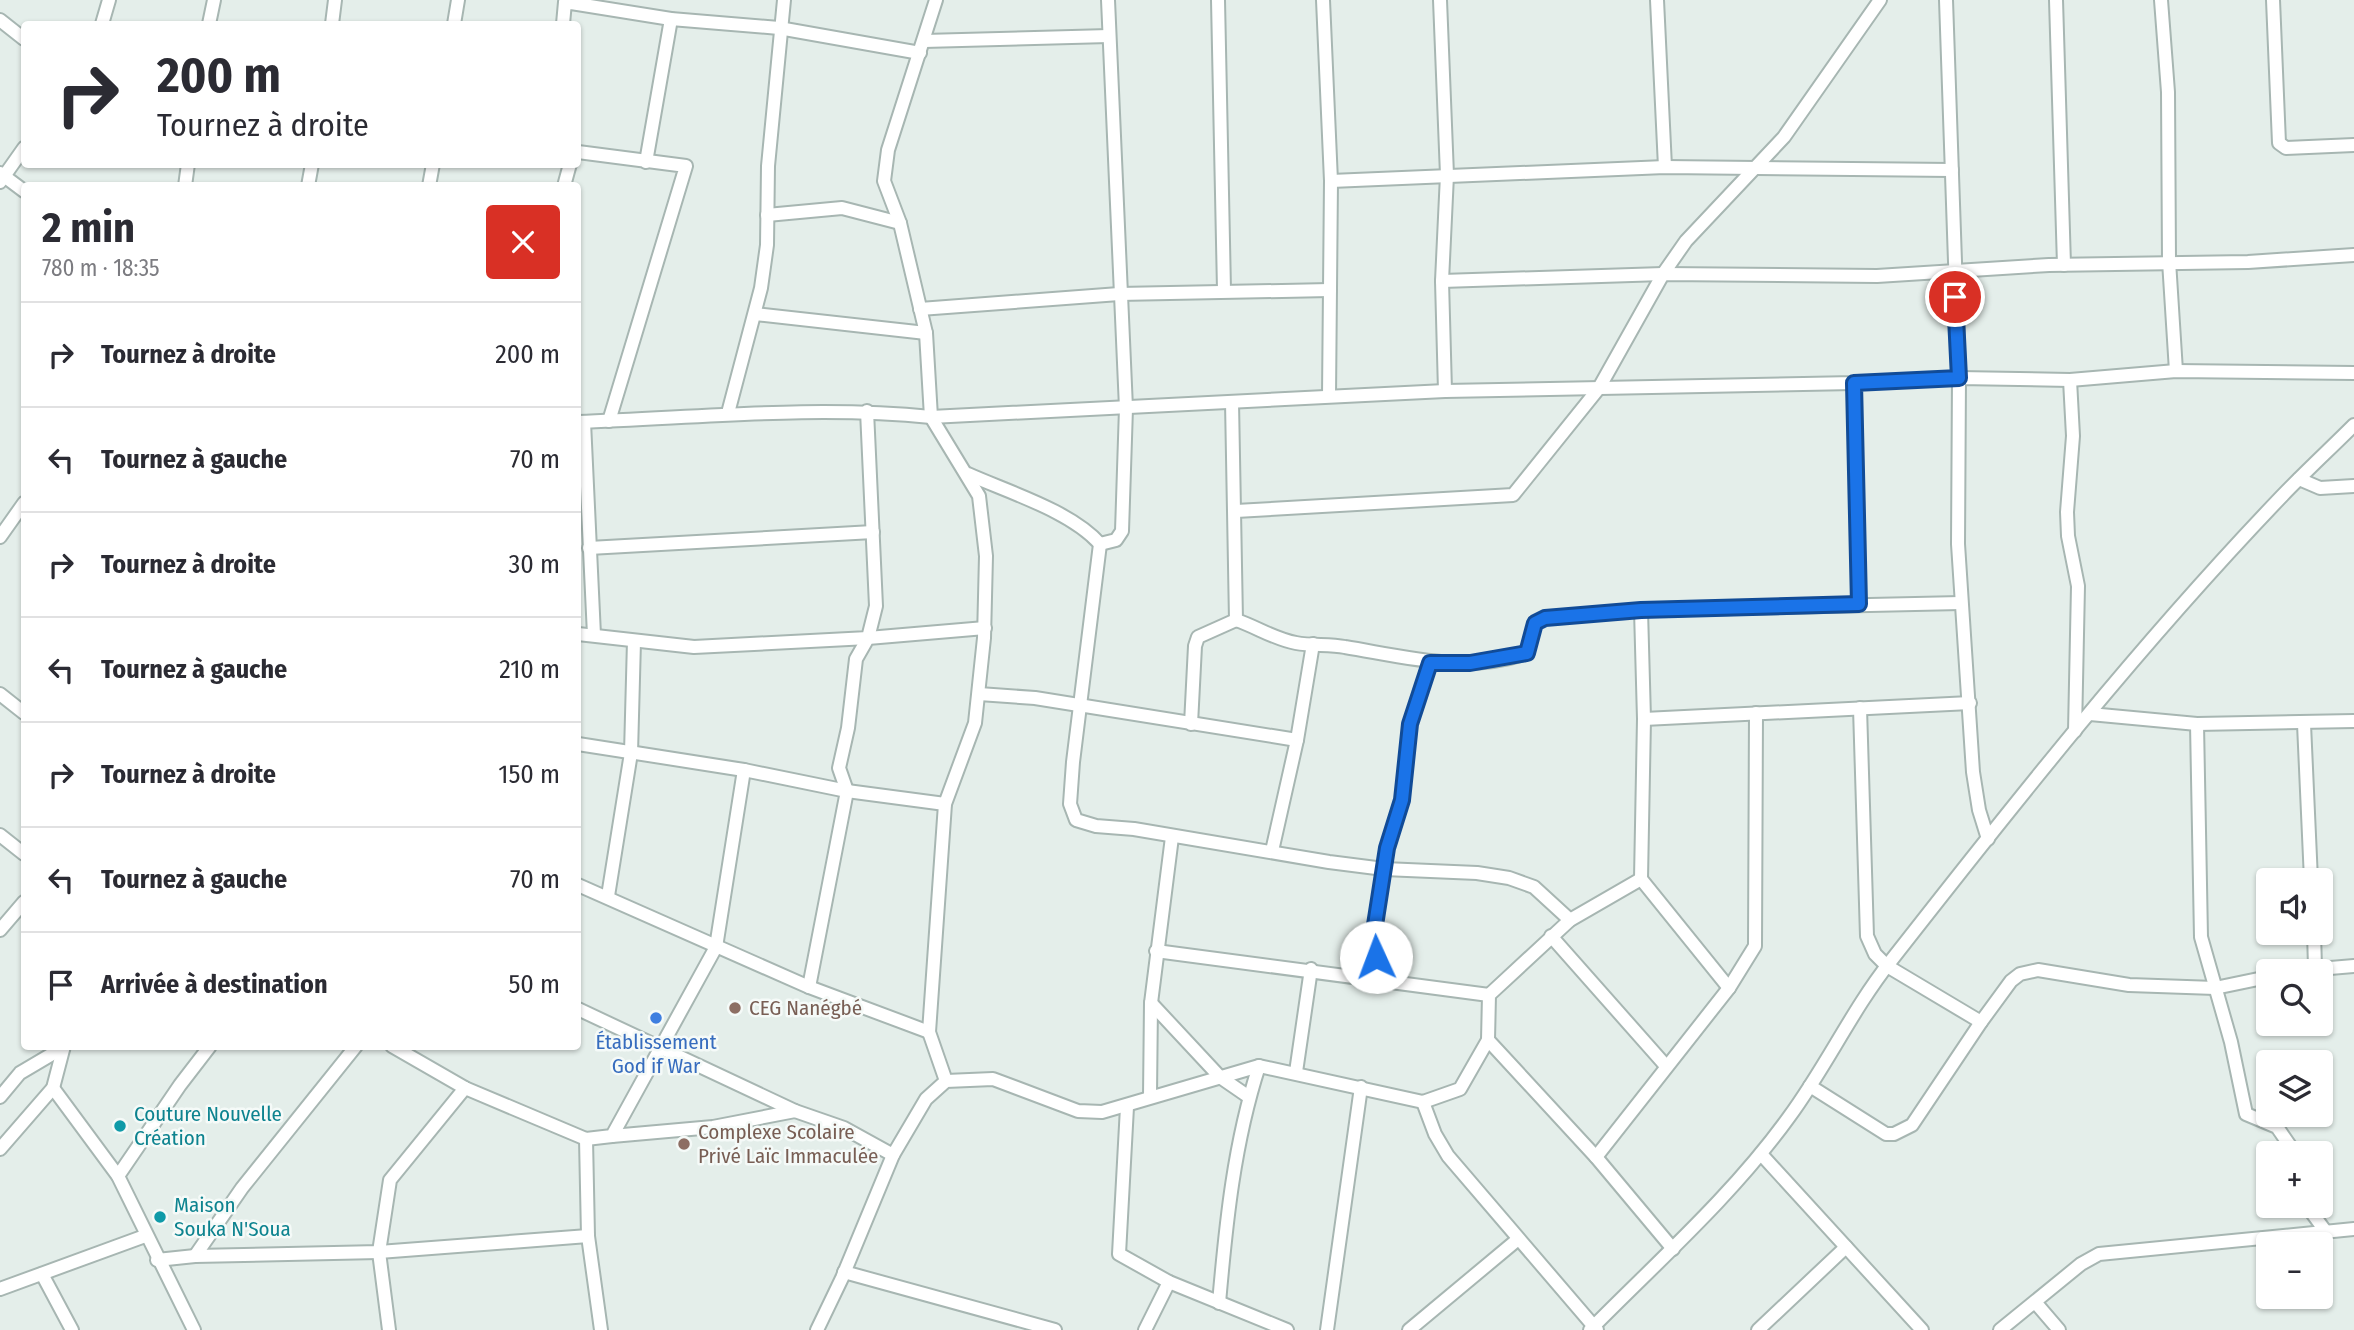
<!DOCTYPE html>
<html lang="fr">
<meta charset="utf-8">
<style>
:root{--surface:#fff;--page:#f2f2f3;--text:#2b2b33;--muted:#7c7c81;--line:#e1e1e2}
body{margin:0;font-family:"Fira Sans Condensed",sans-serif;background:var(--page);color:var(--text);height:100vh;display:flex;flex-direction:column;font-size:26px;white-space:nowrap}
*{box-sizing:border-box;margin:0}
p{font-size:23px;color:var(--muted)}
.icon{flex:none;width:38px;height:38px;fill:none;stroke:currentColor;stroke-width:2;stroke-linecap:round;stroke-linejoin:round}
.map{position:relative;flex:1;overflow:hidden}
.details{position:absolute;left:21px;top:182px;width:560px;height:868px;display:flex;flex-direction:column;background:var(--surface);border-radius:7px;box-shadow:0 2px 5px #0004}
.details>*{flex:none}
.top-card{position:absolute;left:21px;top:21px;width:560px;height:147px;border-radius:7px;box-shadow:0 2px 5px #0004;background:#fff;color:var(--text);overflow:hidden}
.buttons{position:absolute;left:2256px;top:868px;display:grid;gap:14px}
.buttons a{display:grid;place-items:center;width:77px;height:77px;border-radius:7px;background:var(--surface);box-shadow:0 2px 5px #0004;font-size:35px}
.pin{position:absolute;display:grid;place-items:center;width:60px;height:60px;color:#fff;margin:-30px;border:4px solid #fff;border-radius:50%;box-shadow:0 2px 7px #0007}
.me{position:absolute;width:77px;margin:-38px;rotate:358deg;stroke-linejoin:round;filter:drop-shadow(0 0 5px #0008)}
.turn{display:flex;align-items:center;gap:24px;height:147px;padding:0 21px;font-size:32px}
.turn .icon{width:91px;height:91px;stroke-width:2.5}
.turn b{display:block;font-size:49px;line-height:60px}
.round{display:grid;place-items:center;flex:none;width:74px;height:74px;border-radius:7px;background:var(--page)}
.headline{display:flex;align-items:center;justify-content:space-between;height:119px;padding:0 21px}
h1{font-size:42px;font-weight:700;line-height:52px}
ul{padding:0;list-style:none}
li{display:flex;align-items:center;gap:21px;height:105px;padding:0 21px;border-top:2px solid var(--line)}
li div{flex:1}
li b{display:block;font-size:26px}
li em{font-style:normal}
.map>svg:first-child{display:block}
.lines{fill:none;stroke-linecap:round;stroke-linejoin:round}
.minor-casing{stroke:#a7b6b2;stroke-width:16}
.minor{stroke:#fff;stroke-width:12}
.route-casing{stroke:#114b97;stroke-width:18}
.route{stroke:#1a73e8;stroke-width:12}
.education-dot{fill:#8d6e63;stroke:#f5faf8;stroke-width:2.5}
.shop-dot{fill:#3f7fe0;stroke:#f5faf8;stroke-width:2.5}
.culture-dot{fill:#0f9aa8;stroke:#f5faf8;stroke-width:2.5}
.labels{text-anchor:middle;stroke-width:5;stroke-linejoin:round;paint-order:stroke}
.education-label{font-size:21px;fill:#785e54;stroke:#f5faf8;text-anchor:start}
.shop-label{font-size:21px;fill:#366cbe;stroke:#f5faf8}
.culture-label{font-size:21px;fill:#0d838f;stroke:#f5faf8;text-anchor:start}
</style>
<div class="map">
<svg width="2354" height="1330" viewBox="0 0 2354 1330">
<rect width="100%" height="100%" fill="#e4eeea"/>
<g class="lines">
<!-- minor casing -->
<g class="minor-casing">
<g id="minor">
<path d="M936 0 888 150 884 181 900 223 926 333 931 417 979 496 986 556 984 638 975 723 945 804 929 1032 946 1081"/>
<path d="M1218 0 1224 290"/>
<path d="M1323 0 1331 181 1329 396"/>
<path d="M1440 0 1447 175 1442 281 1445 391"/>
<path d="M1657 0 1665 167"/>
<path d="M1946 0 1959 378 1958 544 1973 772 1979 810 1988 839"/>
<path d="M2056 0 2064 265"/>
<path d="M2161 0 2168 92 2169 261 2176 371"/>
<path d="M2273 0 2279 143 2286 148 2354 145"/>
<path d="M0 20 24 39"/>
<path d="M102 24 109 0"/>
<path d="M209 24 214 0"/>
<path d="M332 24 335 0"/>
<path d="M454 24 458 0"/>
<path d="M563 24 565 2 671 19 779 28 920 53"/>
<path d="M924 41 1109 36"/>
<path d="M578 152 686 166 609 421"/>
<path d="M646 162 671 19"/>
<path d="M0 173 24 191"/>
<path d="M1331 181 1665 167 1952 170"/>
<path d="M0 182 24 148"/>
<path d="M185 186 188 164"/>
<path d="M308 186 312 164"/>
<path d="M429 186 433 164"/>
<path d="M564 186 570 164"/>
<path d="M767 215 842 208 900 223"/>
<path d="M1442 281 1663 274 1877 276 2049 265 2248 262 2354 255"/>
<path d="M920 309 1119 294 1330 290"/>
<path d="M755 314 926 333"/>
<path d="M2070 380 2073 436 2067 512 2068 536 2078 586 2075 731"/>
<path d="M1854 383 1859 604"/>
<path d="M1232 402 1236 620C1257 627 1274 639 1296 643 1312 646 1329 644 1345 647 1406 657 1466 674 1527 653L1535 623 1545 618 1641 610 1961 603"/>
<path d="M728 413 761 288 767 245 768 166 784 0"/>
<path d="M578 422C696 418 813 405 931 417L1445 391 1854 383 1959 378 2070 380 2176 371 2354 373"/>
<path d="M584 422 594 635"/>
<path d="M968 474C1008 492 1071 511 1100 544L1073 762 1070 804 1076 820 1096 826 1134 829 1329 862 1384 869 1477 873 1509 878 1534 887 1570 920"/>
<path d="M2299 479 2320 488 2354 486"/>
<path d="M1236 511 1513 495 1599 388 1663 274 1686 241 1784 137 1880 0"/>
<path d="M0 537 24 503"/>
<path d="M1100 544 1116 540 1122 531 1126 408 1108 0"/>
<path d="M589 548 873 532"/>
<path d="M1641 610 1644 719 1641 879 1570 920 1489 995 1488 1040 1596 1157 1673 1249"/>
<path d="M578 634 694 647 868 638 876 606 867 411"/>
<path d="M0 694 24 713"/>
<path d="M979 694 1035 698 1297 740"/>
<path d="M1860 708 1867 936 1875 954 1887 966 1981 1022 2011 981 2020 974 2038 970 2129 985 2215 988 2268 977"/>
<path d="M2090 714 2197 724 2354 721"/>
<path d="M1644 719 1970 703"/>
<path d="M1191 724 1195 646 1198 637 1236 620"/>
<path d="M2197 724 2201 937 2231 1042 2246 1114 2277 1127 2295 1153"/>
<path d="M2304 724 2311 880"/>
<path d="M578 744 744 770 847 791 945 804"/>
<path d="M0 835 24 854"/>
<path d="M1272 851 1297 740 1313 644"/>
<path d="M1641 879 1729 988"/>
<path d="M578 885 809 987 929 1032"/>
<path d="M608 896 631 753 634 641"/>
<path d="M0 930 24 902"/>
<path d="M2314 933 2315 967"/>
<path d="M1551 936 1666 1066"/>
<path d="M1156 951 1489 995"/>
<path d="M2295 971 2354 966"/>
<path d="M1381 979 1375 924 1387 848 1402 800 1410 724 1430 663"/>
<path d="M809 987 847 791 839 768 848 728 856 659 868 638 985 628"/>
<path d="M1151 1003 1220 1077 1249 1097"/>
<path d="M578 1009 795 1111 844 1128 893 1155 926 1099 946 1081 993 1079 1078 1111 1102 1112 1259 1066 1423 1102 1460 1089 1488 1040"/>
<path d="M392 1046 465 1088 586 1139 612 1136 716 947 744 770"/>
<path d="M1296 1072 1311 969"/>
<path d="M1810 1086 1886 1134H1894L1912 1125 1981 1022"/>
<path d="M53 1088 118 1176 194 1330"/>
<path d="M1150 1096 1151 1003 1172 837"/>
<path d="M0 1097 20 1073 64 1047"/>
<path d="M1423 1102 1435 1134 1448 1156 1597 1330"/>
<path d="M1127 1107 1119 1254 1169 1282 1287 1330"/>
<path d="M612 1136 713 1127 795 1111"/>
<path d="M586 1139 588 1236 601 1330"/>
<path d="M0 1149 53 1088 64 1046"/>
<path d="M1761 1154 1922 1330"/>
<path d="M1596 1157 1729 988 1755 946 1756 713"/>
<path d="M118 1176 180 1085 210 1046"/>
<path d="M2307 1206 2326 1232"/>
<path d="M195 1256 242 1188 356 1046"/>
<path d="M157 1260 195 1256 379 1252 588 1236"/>
<path d="M844 1272 1055 1330"/>
<path d="M42 1274 72 1330"/>
<path d="M0 1289 145 1236"/>
<path d="M2035 1302 2059 1330"/>
<path d="M1219 1303C1226 1223 1234 1143 1259 1066"/>
<path d="M389 1330 379 1252 390 1180 465 1088"/>
<path d="M817 1330 842 1278 893 1155"/>
<path d="M1145 1330 1169 1282"/>
<path d="M1327 1330 1361 1087"/>
<path d="M1409 1330 1517 1240"/>
<path d="M1590 1330C1658 1261 1732 1196 1789 1117 1826 1067 1852 1010 1890 962 2015 802 2142 642 2282 496 2305 472 2330 449 2354 425"/>
<path d="M1758 1330 1846 1247"/>
<path d="M2000 1330 2081 1264 2099 1254 2354 1229"/>
</g>
</g>
<!-- minor -->
<use href="#minor" class="minor"/>
</g>
<g class="lines">
<!-- route casing -->
<g class="route-casing">
<path id="route" d="M1376 957 1375 925 1387 848 1402 800 1410 724 1430 663H1470L1527 653 1535 623 1545 618 1641 610 1859 604 1854 383 1959 378 1955 297"/>
</g>
<!-- route -->
<use href="#route" class="route"/>
</g>
<!-- markers -->
<g class="education-dot">
<circle cx="735" cy="1008" r="7"/>
<circle cx="684" cy="1144" r="7"/>
</g>
<circle class="shop-dot" cx="656" cy="1018" r="7"/>
<g class="culture-dot">
<circle cx="120" cy="1126" r="7"/>
<circle cx="160" cy="1217" r="7"/>
</g>
<g class="labels">
<!-- education labels -->
<g class="education-label">
<text x="749" y="1015">CEG Nanégbé</text>
<text x="698" y="1139">Complexe Scolaire<tspan x="698" dy="24">Privé Laïc Immaculée</tspan></text>
</g>
<!-- shop labels -->
<g class="shop-label">
<text x="656" y="1049">Établissement<tspan x="656" dy="24">God if War</tspan></text>
</g>
<!-- culture labels -->
<g class="culture-label">
<text x="134" y="1121">Couture Nouvelle<tspan x="134" dy="24">Création</tspan></text>
<text x="174" y="1212">Maison<tspan x="174" dy="24">Souka N'Soua</tspan></text>
</g>
</g>
</svg>
<div class="buttons">
<a><svg class="icon" aria-label="sound" viewBox="0 0 24 24"><path d="M4 9h4l5-4v14l-5-4H4zM17 9q2 3 0 6"/></svg></a>
<a><svg class="icon" aria-label="search" viewBox="0 0 24 24"><circle cx="10" cy="10" r="6"/><path d="M15 15l6 6"/></svg></a>
<a><svg class="icon" aria-label="layers" viewBox="0 0 24 24"><path d="M12 4l9 5-9 5-9-5zM3 14l9 5 9-5"/></svg></a>
<a>+</a>
<a>−</a>
</div>
<div class="pin" style="left:1955px;top:297px;background:#d93025"><svg class="icon" aria-label="arrive" viewBox="0 0 24 24"><path d="M6 21V4h12l-3 4 3 4H6"/></svg></div>
<svg class="me" style="left:1376px;top:957px" viewBox="-20 -20 40 40"><circle r="19" fill="#fff"/><path d="M0-13L10 11 0 6-10 11z" fill="#1a73e8"/></svg>
<div class="top-card">
<div class="turn"><svg class="icon" aria-label="right" viewBox="0 0 24 24"><path d="M7 20v-9h11M14 6l5 5-5 5"/></svg><div><b>200 m</b>Tournez à droite</div></div>
</div>
<section class="details">
<div class="headline"><div><h1>2 min</h1><p>780 m · 18:35</p></div><a class="round" style="background:#d93025;color:#fff"><svg class="icon" aria-label="close" viewBox="0 0 24 24"><path d="M6 6l12 12M18 6L6 18"/></svg></a></div>
<ul>
<li><svg class="icon" aria-label="right" viewBox="0 0 24 24"><path d="M7 20v-9h11M14 6l5 5-5 5"/></svg><div><b>Tournez à droite</b></div><em>200 m</em></li>
<li><svg class="icon" aria-label="left" viewBox="0 0 24 24"><path d="M17 20v-9H6M10 6l-5 5 5 5"/></svg><div><b>Tournez à gauche</b></div><em>70 m</em></li>
<li><svg class="icon" aria-label="right" viewBox="0 0 24 24"><path d="M7 20v-9h11M14 6l5 5-5 5"/></svg><div><b>Tournez à droite</b></div><em>30 m</em></li>
<li><svg class="icon" aria-label="left" viewBox="0 0 24 24"><path d="M17 20v-9H6M10 6l-5 5 5 5"/></svg><div><b>Tournez à gauche</b></div><em>210 m</em></li>
<li><svg class="icon" aria-label="right" viewBox="0 0 24 24"><path d="M7 20v-9h11M14 6l5 5-5 5"/></svg><div><b>Tournez à droite</b></div><em>150 m</em></li>
<li><svg class="icon" aria-label="left" viewBox="0 0 24 24"><path d="M17 20v-9H6M10 6l-5 5 5 5"/></svg><div><b>Tournez à gauche</b></div><em>70 m</em></li>
<li><svg class="icon" aria-label="arrive" viewBox="0 0 24 24"><path d="M6 21V4h12l-3 4 3 4H6"/></svg><div><b>Arrivée à destination</b></div><em>50 m</em></li>
</ul>
</section>
</div>
